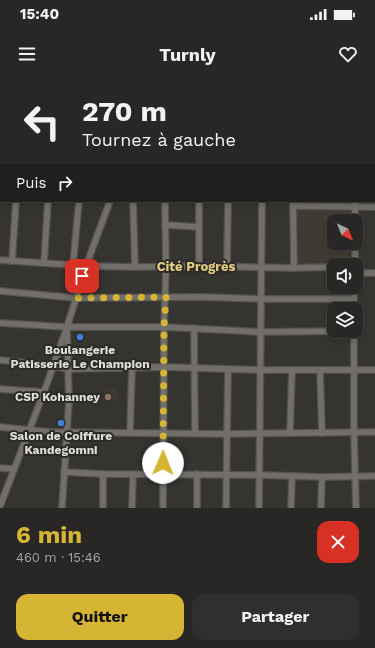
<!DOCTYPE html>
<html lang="fr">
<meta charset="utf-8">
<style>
:root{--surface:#282725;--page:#302f2d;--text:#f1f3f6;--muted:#a5a5a7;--line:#444442;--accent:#d6b534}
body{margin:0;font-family:"Work Sans",sans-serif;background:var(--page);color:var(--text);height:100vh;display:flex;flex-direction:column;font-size:15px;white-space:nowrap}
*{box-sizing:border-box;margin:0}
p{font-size:13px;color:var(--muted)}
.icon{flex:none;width:22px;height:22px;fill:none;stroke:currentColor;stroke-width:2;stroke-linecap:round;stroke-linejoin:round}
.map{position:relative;height:428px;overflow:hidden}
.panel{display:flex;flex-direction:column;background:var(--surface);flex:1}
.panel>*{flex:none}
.hud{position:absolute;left:0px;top:0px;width:375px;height:122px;box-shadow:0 2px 6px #0003,0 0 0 1px var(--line);background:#282725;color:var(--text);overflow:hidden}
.needle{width:26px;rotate:137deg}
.buttons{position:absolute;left:327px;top:134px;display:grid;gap:8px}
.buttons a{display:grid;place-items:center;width:36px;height:36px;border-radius:8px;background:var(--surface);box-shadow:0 2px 6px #0003,0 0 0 1px var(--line);font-size:20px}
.pin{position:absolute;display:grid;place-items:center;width:34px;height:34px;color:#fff;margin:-17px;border-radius:8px;box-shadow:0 2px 6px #0006}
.me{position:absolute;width:44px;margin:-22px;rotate:1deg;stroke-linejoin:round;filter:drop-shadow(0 0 3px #0008)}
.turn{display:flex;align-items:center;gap:14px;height:84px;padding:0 16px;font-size:18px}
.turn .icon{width:52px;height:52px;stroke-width:2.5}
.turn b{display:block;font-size:28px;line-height:34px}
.then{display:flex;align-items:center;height:38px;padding:0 16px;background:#0003;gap:8px;font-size:15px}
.round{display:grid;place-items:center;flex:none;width:42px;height:42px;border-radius:12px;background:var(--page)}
.headline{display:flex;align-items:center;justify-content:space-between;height:68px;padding:0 16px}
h1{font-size:24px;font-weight:700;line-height:30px;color:var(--accent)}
.primary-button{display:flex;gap:8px;margin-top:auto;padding:8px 16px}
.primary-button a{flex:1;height:46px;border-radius:12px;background:var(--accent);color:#111;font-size:16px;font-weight:700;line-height:46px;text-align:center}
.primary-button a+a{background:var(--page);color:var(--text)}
.status{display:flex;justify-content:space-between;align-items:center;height:28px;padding:0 20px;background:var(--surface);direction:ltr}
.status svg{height:11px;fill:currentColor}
header{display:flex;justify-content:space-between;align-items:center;height:52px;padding:0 16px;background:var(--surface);font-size:18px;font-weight:700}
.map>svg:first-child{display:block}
.built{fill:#403b32}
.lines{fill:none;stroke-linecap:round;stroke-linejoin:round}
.minor-casing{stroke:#54524f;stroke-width:8}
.minor{stroke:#726f6b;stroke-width:5.5}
.route{stroke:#d6b534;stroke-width:7;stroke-dasharray:0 12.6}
.shop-dot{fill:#3f7fe0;stroke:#2c2a27;stroke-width:1.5}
.education-dot{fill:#8d6e63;stroke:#2c2a27;stroke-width:1.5}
.labels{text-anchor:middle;stroke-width:4;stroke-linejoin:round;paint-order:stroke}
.poi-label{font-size:12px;font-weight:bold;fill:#dfdedb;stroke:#2c2a27}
.neighbourhood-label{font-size:13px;font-weight:bold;fill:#e2cc7f;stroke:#2c2a27}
</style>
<div class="status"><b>15:40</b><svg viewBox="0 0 49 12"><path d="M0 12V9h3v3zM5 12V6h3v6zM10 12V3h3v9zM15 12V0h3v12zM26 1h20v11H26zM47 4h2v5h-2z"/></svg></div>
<header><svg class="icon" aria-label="menu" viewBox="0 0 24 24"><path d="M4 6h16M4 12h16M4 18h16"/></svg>Turnly<svg class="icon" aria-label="heart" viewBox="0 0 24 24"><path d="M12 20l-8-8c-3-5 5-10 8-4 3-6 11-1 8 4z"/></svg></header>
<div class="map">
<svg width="375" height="428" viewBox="0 0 375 428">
<rect width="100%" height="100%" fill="#363431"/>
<!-- built -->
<g class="built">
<path d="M296 130H350V141H334V163H350L349 184H295Z"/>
<rect x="105" y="309" width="12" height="12"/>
</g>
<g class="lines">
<!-- minor casing -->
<g class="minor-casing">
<g id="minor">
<path d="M165 0V1"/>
<path d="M229 0V1"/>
<path d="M262 0V1"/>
<path d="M324 0V1"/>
<path d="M15 1V0"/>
<path d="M51 1V0"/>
<path d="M82 1 83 0"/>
<path d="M115 1V0"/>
<path d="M154 1 155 0"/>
<path d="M199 1V0"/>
<path d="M293 1V0"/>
<path d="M356 1V0"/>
<path d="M0 13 1 14"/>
<path d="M0 42 1 40"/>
<path d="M374 65H375"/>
<path d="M0 83H1"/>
<path d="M133 121 135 187"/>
<path d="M293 121 294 188"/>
<path d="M293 126 375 127"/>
<path d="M355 141V121"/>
<path d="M165 145 199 147"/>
<path d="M0 180 86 186 135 187 199 186 294 188 334 187"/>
<path d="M12 181 16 121"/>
<path d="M44 183 48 121"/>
<path d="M73 185 79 121"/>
<path d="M355 185V163"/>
<path d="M199 186V121"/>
<path d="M227 187 228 121"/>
<path d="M356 193H375"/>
<path d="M0 211 76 218 201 217 261 219H354"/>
<path d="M354 229V207"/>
<path d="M0 243 67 247H164L260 252 354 251"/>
<path d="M194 248 195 353"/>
<path d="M354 251V353L356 428"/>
<path d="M0 280 53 286 68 289 164 287 260 290H375"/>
<path d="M320 290 322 353"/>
<path d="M0 309 44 312"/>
<path d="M0 347 50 352 226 354 375 352"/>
<path d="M130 353 132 288"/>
<path d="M290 353 292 290"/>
<path d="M0 388 14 389"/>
<path d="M64 392 103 394 259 395 322 397 375 396"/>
<path d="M0 426 44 312 67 247 86 186 110 121"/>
<path d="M62 428 69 321 67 251"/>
<path d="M103 428V394"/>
<path d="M132 428 133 394"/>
<path d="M163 428 164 247 166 187 165 121"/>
<path d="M197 428V394"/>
<path d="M226 428 228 289"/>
<path d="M259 428 262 121"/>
<path d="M291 428 292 396"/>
<path d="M321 428 322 397"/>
</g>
</g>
<!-- minor -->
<use href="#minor" class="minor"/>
</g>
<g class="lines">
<!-- route -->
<path class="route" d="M82 196 76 218 166 217 164 247 163 383"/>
</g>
<!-- markers -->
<g class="shop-dot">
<circle cx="80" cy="257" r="4"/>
<circle cx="61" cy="343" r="4"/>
</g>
<circle class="education-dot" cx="108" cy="317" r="4"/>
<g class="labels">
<!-- poi labels -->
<g class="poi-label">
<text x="80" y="274">Boulangerie<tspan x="80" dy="14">Patisserie Le Champion</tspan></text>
<text x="100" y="321" text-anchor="end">CSP Kohanney</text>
<text x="61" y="360">Salon de Coiffure<tspan x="61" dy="14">Kandegomni</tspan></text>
</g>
<!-- neighbourhood labels -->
<g class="neighbourhood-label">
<text x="196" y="191">Cité Progrès</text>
</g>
</g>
</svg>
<div class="buttons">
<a><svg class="needle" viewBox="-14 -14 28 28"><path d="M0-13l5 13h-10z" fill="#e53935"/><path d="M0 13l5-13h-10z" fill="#a5a5a7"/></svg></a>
<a><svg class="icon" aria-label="sound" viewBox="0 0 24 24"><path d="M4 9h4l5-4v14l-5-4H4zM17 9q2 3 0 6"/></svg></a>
<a><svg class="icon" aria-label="layers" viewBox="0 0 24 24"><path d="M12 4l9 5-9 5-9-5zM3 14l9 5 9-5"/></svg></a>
</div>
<div class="pin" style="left:82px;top:196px;background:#d93025"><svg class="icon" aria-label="arrive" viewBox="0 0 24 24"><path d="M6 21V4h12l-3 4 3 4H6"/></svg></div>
<svg class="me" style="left:163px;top:383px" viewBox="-20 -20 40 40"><circle r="19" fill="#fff"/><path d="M0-13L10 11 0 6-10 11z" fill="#d6b534"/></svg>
<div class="hud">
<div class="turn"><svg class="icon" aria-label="left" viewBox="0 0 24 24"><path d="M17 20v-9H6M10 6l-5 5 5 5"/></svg><div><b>270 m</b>Tournez à gauche</div></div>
<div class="then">Puis<svg class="icon" aria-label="right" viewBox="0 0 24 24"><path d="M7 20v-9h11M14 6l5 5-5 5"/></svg></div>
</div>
</div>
<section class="panel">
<div class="headline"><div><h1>6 min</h1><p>460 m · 15:46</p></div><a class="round" style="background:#d93025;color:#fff"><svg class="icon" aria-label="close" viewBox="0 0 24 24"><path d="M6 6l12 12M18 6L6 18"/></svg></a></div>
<div class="primary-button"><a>Quitter</a><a>Partager</a></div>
</section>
